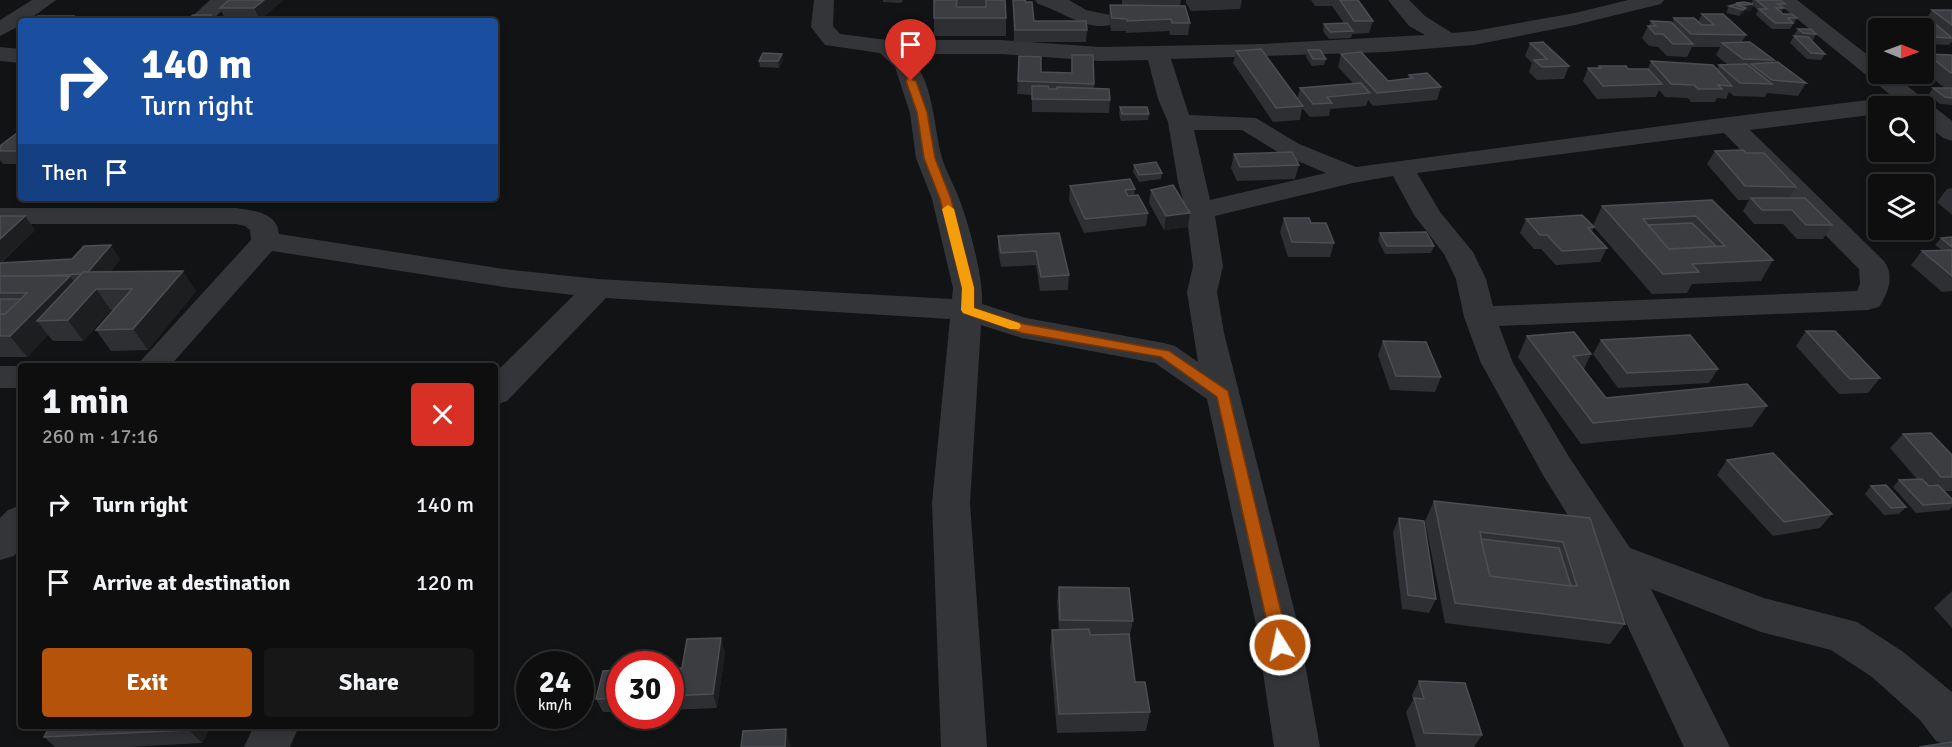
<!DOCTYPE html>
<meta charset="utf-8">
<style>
:root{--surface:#0e0e0f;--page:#171718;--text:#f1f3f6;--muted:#9b9c9e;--line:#2e2e2f;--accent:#b45309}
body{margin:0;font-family:Signika,sans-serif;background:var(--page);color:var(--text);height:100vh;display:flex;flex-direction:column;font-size:22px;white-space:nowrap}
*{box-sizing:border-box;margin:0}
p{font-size:20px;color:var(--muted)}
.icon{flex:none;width:33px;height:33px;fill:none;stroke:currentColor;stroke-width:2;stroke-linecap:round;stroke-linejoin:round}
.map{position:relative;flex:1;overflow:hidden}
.side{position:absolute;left:18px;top:363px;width:480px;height:366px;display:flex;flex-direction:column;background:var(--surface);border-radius:6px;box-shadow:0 3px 9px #0003,0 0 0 2px var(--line)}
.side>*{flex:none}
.top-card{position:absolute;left:18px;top:18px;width:480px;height:183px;border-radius:6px;box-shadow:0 3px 9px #0003,0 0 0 2px var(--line);background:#1a4fa0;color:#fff;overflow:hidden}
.needle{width:39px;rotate:91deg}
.buttons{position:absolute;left:1868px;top:18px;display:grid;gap:12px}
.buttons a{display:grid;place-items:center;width:66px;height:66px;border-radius:6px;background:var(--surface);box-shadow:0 3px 9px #0003,0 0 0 2px var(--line);font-size:30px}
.speed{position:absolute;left:516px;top:651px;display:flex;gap:12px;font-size:30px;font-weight:700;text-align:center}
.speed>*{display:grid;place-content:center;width:78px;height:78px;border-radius:50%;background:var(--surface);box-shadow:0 3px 9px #0003,0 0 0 2px var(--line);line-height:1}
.speed small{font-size:15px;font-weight:400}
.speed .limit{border:9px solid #d22;background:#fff;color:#111}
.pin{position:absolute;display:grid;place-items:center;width:51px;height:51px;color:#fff;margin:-62px -26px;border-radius:50% 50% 50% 0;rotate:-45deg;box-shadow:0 0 6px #0007}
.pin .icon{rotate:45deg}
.me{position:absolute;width:66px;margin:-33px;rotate:350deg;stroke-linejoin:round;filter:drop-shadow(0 0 4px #0008)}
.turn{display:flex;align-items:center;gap:21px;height:126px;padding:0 24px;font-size:27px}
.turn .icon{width:78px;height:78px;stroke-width:2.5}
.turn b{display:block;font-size:42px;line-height:51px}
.then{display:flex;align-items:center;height:57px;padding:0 24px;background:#0003;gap:12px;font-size:22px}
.round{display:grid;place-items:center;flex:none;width:63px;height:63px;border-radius:6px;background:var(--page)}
.summary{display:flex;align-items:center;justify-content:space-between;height:102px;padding:0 24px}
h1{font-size:36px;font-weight:700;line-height:45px}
.button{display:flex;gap:12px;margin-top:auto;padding:12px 24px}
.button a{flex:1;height:69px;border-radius:6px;background:var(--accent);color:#fff;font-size:24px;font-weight:700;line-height:69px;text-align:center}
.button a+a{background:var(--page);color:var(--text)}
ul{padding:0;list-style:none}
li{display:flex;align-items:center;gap:18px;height:78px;padding:0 24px}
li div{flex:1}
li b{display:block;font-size:22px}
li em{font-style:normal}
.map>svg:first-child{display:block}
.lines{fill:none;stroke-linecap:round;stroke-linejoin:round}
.minor{fill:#343539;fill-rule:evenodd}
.wall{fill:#2e2f32}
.shaded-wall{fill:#1d1e20}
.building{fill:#3b3d40;stroke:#4b4e52;stroke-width:1.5;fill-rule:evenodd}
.route{fill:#b45309;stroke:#753606;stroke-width:1.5}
.slow{fill:#f59e0b}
</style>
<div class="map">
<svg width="1952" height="747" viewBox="0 0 1952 747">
<rect width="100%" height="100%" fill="#121314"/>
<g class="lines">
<!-- minor -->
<g class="minor">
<path d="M32 0H56L27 21H21V25L0 36V20Z"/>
<path d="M210 0H233L211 21H187Z"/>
<path d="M814 0H834L833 26 840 34 887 40H1001L1100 47 1262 44 1425 35 1409 26 1388 0H1409L1425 16 1452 33 1474 31 1575 13 1628 0H1664L1661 4 1575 25 1474 45 1386 52 1171 59 1189 115 1256 118 1299 144 1356 167 1729 117 1893 97 1774 0H1797L1878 63V74H1892L1952 121V141L1943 138 1923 122V106H1878V114L1750 130 1884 261C1895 276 1888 293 1879 307L1868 310 1499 326 1513 363 1569 457 1630 548 1764 598 1857 622 1902 651 1952 692V747L1936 741 1920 720 1872 677 1831 650 1761 632 1651 589 1730 747H1684L1600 567 1543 475 1481 363 1464 317 1456 279 1444 254 1414 215 1393 176 1353 183 1215 216 1223 266 1217 292 1224 333 1298 625 1320 747H1274L1256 625 1207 399 1155 363 1022 338 981 325 970 503 987 747H941L932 503 950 319 606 298 507 401 495 405V373L574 295 504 287 272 251 170 366H136L251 240 250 230 245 226 236 224H0V208H236C254 211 277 212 279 234L504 269 598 279 952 299 953 288 932 199 916 158 910 113 895 67 880 53 825 45 811 27ZM907 54H1001L1100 61 1148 60 1158 99 1168 122 1178 182 1186 211 1193 266 1187 292 1198 362 1175 346 1164 343 1026 318 982 304C984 279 968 220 958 196 953 183 946 171 942 158 933 125 934 78 907 54ZM1194 130H1242L1281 154 1326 173 1210 200ZM1724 133 1859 269 1860 284 1857 291 1493 306 1486 279 1473 252 1440 212 1417 173Z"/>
<path d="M1035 0H1069L1086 10 1110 15 1113 20 1110 25C1085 31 1060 10 1038 4Z"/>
<path d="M0 47 21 49V63L0 61Z"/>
<path d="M0 366H22L21 388H0Z"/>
<path d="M21 505V547L14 556 0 560V518L8 510Z"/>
<path d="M254 726H299L290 747H244Z"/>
</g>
</g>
<!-- wall -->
<g class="wall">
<path d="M229 0H283L260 20 185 21 211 15 213 19H225L220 8Z"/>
<path d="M883 0H903L901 3 883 2Z"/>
<path d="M934 0H1005L1006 18V36H934Z"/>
<path d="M1013 0 1026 2 1034 21 1087 30 1086 42H1014Z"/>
<path d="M1122 0H1181L1180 6 1190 23 1188 35H1170L1169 31 1126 33V31H1111L1109 17 1110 5H1122Z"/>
<path d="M1186 0H1242L1240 9 1191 11 1186 3Z"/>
<path d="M1311 0H1358L1373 21 1369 33 1352 34 1351 38 1329 39 1323 31 1324 24 1344 23 1332 6H1315Z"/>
<path d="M1753 0H1780L1785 4 1781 13 1797 18 1790 29H1772L1756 15 1758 10 1753 6 1750 11H1744L1743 14 1739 16 1726 13 1729 6 1734 5 1736 3 1751 4Z"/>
<path d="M1932 10H1952V43L1951 42 1949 45 1929 44 1923 39V28H1910L1908 27 1912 21H1925Z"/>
<path d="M1702 14 1746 35 1742 42 1774 60 1772 63 1806 83 1798 96 1767 93 1765 97 1734 96 1729 92 1726 99 1717 98 1715 102H1691L1688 98 1665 97 1659 90 1656 97 1597 99 1583 81 1588 68H1597L1599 66 1628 69H1648L1651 61 1717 69 1719 65H1728L1716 55 1720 47H1692L1687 57 1667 56 1658 47 1649 46 1642 38 1648 26H1649L1651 21 1672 23 1674 18 1698 22Z"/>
<path d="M1798 29 1816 34 1813 40H1811L1825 54 1821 60 1807 59 1790 43 1794 36H1796L1794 35Z"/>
<path d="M1530 43 1569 66 1564 79 1537 80 1529 72 1532 63 1525 56Z"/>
<path d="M1308 50 1326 59 1324 65 1312 66 1306 57Z"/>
<path d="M1236 51 1297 99 1300 88 1353 83 1338 67 1341 54 1388 81 1408 79 1409 75 1441 87 1437 100 1373 106 1368 100 1366 106 1330 109 1329 116 1310 117 1302 108 1300 120 1273 122 1233 63Z"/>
<path d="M1927 54 1952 55V105L1940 104 1929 94 1933 88H1942L1944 86H1942L1923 70V60Z"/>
<path d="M1072 55 1094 84V88L1110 100 1109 113 1032 112V95L1017 94 1018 81 1041 72 1071 73Z"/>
<path d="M783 60 779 68 760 67 759 61Z"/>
<path d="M1120 107 1149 114 1148 120 1121 121 1119 114Z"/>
<path d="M1923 125 1932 132 1927 138H1923Z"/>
<path d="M21 130V164H3L0 160V146Z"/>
<path d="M1715 151 1746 153 1796 187 1789 198 1832 225 1823 239H1797L1783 224H1754L1743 211 1749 200H1738L1707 164Z"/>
<path d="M1234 154 1299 165 1295 179 1237 181 1231 168Z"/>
<path d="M1134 165 1162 173 1161 179 1139 182 1133 172Z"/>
<path d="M1070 186 1135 189 1134 196 1148 213 1146 226 1084 233 1069 200Z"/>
<path d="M1952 188V215L1937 202 1947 189Z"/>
<path d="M1151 190 1188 227 1164 230 1149 203Z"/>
<path d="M1712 200 1773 260 1761 281 1692 284 1687 293 1652 294 1593 226 1602 206Z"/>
<path d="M0 216H25L35 230 1 263 120 259 110 272 196 291 148 350 111 351 96 330 114 310H111L83 341H53L48 335 27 357H0Z"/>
<path d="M1284 218 1334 243 1330 257H1288L1280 232Z"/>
<path d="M1526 219 1594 227 1592 231 1607 248 1600 262 1556 265 1541 249H1534L1520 233Z"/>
<path d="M1059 233 1069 275 1068 290 1040 291 1036 265 1001 267 998 250V236Z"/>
<path d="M1380 233 1434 246 1431 253 1385 254 1378 240Z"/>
<path d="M1952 237V291L1942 292 1911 265 1922 251 1942 250 1935 245 1941 238Z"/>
<path d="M1806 331 1880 378 1868 393 1839 394 1796 346Z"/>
<path d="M1527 336 1591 354 1584 369 1606 398 1767 406 1752 427 1581 444 1518 357Z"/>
<path d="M1601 340 1718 369 1709 383 1618 388 1593 354Z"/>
<path d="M1383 341 1441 377 1435 392 1390 390 1378 355Z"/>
<path d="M1903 434 1952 455V491H1944L1952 499V507L1949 510 1916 513 1893 487 1899 480 1917 479 1890 448Z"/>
<path d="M1727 460 1832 514 1820 528 1773 536 1717 475Z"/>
<path d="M1871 486 1906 507 1899 514 1884 515 1865 494Z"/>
<path d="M1434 501 1590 518 1625 624 1610 644 1445 623 1425 521Z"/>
<path d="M1399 518 1436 599 1429 613 1402 609 1393 532Z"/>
<path d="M1059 587 1133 621 1130 635H1129L1135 682 1150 712 1146 731 1057 733 1050 651 1052 630H1059L1057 602Z"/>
<path d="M1952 591V628L1934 608Z"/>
<path d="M721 638 725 652 717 708 670 710V668H682Z"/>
<path d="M620 670V712H603L596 699Z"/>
<path d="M1419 681 1482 735 1474 747H1416L1406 712 1413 700 1412 695Z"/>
<path d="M50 726H211L202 743 128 747H55L44 737Z"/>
</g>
<!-- shaded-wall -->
<g class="shaded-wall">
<path d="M264 0H283L260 20 254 8Z"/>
<path d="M1753 4 1750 11H1744L1743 14 1739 16 1745 5Z"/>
<path d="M73 16 76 21H65Z"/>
<path d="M782 54 783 60 779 68 778 61Z"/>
<path d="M1190 213 1188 227 1164 230 1166 216Z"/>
<path d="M25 216 35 230 0 263V239Z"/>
<path d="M111 245 120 259 96 288 86 274Z"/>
<path d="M183 271 196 291 148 350 133 329Z"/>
<path d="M70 276 85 297 37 321 48 335 27 357 10 336Z"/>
<path d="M96 289 111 310 83 341 68 320Z"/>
<path d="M721 638 725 652 717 708 713 694Z"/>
<path d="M191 726H211L202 743 189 730Z"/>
<path d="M786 729 791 747H785Z"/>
</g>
<!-- building -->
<g class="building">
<path d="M229 0H264L254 8H220Z"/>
<path d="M934 0H957L956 7H986V0H1005L1006 18H934Z"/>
<path d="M1013 0H1025L1026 2H1032L1034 21H1086L1087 30H1015Z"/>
<path d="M1340 0H1358L1373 21H1354Z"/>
<path d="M1756 0H1780L1785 4H1778L1784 8H1776L1783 14H1792L1797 18H1788L1793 23H1775L1759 9H1767Z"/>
<path d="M1744 2 1753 4 1745 5 1736 3Z"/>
<path d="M1736 4 1746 8 1743 10 1729 6Z"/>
<path d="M1110 5 1185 6 1190 23H1172L1171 19 1127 21V19L1112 18Z"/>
<path d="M1932 10H1952V25Z"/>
<path d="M1702 14H1723L1746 35 1691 34 1674 18H1694L1702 25H1714Z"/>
<path d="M193 15H211L207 19H238L235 21H185Z"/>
<path d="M38 16H73L65 21H31Z"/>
<path d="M1651 21 1671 22 1693 44H1673L1663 34H1655L1648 26H1656Z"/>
<path d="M1912 21H1932L1952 38 1933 37 1923 30V28H1921Z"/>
<path d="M1347 23 1353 31 1330 32 1324 24Z"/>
<path d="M1798 29H1811L1816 34 1803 33Z"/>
<path d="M1794 36 1808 37 1825 54 1811 53Z"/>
<path d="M1543 42 1569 66 1542 67 1534 60 1547 59 1530 43Z"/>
<path d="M1750 42 1774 60 1743 59 1722 43Z"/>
<path d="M1261 49 1303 106 1276 108 1236 51Z"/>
<path d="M1308 50H1320L1326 59H1313Z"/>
<path d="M1361 52 1388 81 1413 78 1409 75 1427 73 1441 87 1377 93 1341 54Z"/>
<path d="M763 53 782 54 778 61H759Z"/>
<path d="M1927 54 1952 55V73H1951Z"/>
<path d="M1072 55H1093L1094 84 1018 81 1019 56 1041 57V72L1072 73Z"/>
<path d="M1651 61 1713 65 1732 86 1718 85 1722 89H1698L1694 85 1671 84Z"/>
<path d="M1778 62 1806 83 1772 80 1751 64Z"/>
<path d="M1747 64 1772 84 1740 83 1719 65Z"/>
<path d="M1599 66H1626L1628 69H1648L1662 84 1603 86 1588 68H1601Z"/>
<path d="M1361 83 1370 93 1327 97 1332 103 1313 104 1300 88Z"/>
<path d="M1032 86H1048L1049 89H1057V87L1109 89 1110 100 1032 99Z"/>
<path d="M1933 88H1952V98L1945 97Z"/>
<path d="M1120 107H1147L1149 114H1122Z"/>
<path d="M1923 125 1932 132H1923Z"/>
<path d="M21 130V151H0V146Z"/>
<path d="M1743 150 1746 153H1764L1796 187 1745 186 1715 151Z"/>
<path d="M1292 152 1299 165 1240 167 1234 154Z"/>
<path d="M1156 162 1162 173 1139 175 1134 165Z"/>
<path d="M1130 179 1135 189 1125 190 1128 196 1138 195 1148 213 1085 219 1070 186Z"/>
<path d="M1173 185 1190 213 1166 216 1151 190Z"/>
<path d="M1751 198H1805L1832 225H1806L1792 210H1762Z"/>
<path d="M1712 200 1773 260 1692 264 1699 272 1663 274 1602 206ZM1696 216 1725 246 1669 249 1643 219Z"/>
<path d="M1582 215 1594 227 1588 228 1607 248 1562 251 1547 235H1540L1526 219Z"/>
<path d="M0 216H25L0 239Z"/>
<path d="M1284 218H1309L1311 223H1326L1334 243 1292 242Z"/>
<path d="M1692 223 1716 246 1669 249 1648 225Z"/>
<path d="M1426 232 1434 246H1387L1380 233Z"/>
<path d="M1059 233 1069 275 1041 277 1036 251 1001 253 998 236Z"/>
<path d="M1952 237V247L1941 238Z"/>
<path d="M111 245 88 272H83L81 274 36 276H0V263L72 259 84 246Z"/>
<path d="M1952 250V276L1922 251Z"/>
<path d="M183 271 133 329 96 330 132 289H96L68 320 37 321 83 272Z"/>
<path d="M0 276H70L10 336H0V314H5L27 293H0Z"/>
<path d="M0 299H21L5 314H0Z"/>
<path d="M1806 331H1835L1880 378 1850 379Z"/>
<path d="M1574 332 1591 354 1573 356 1606 398 1747 384 1767 406 1593 423 1527 336Z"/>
<path d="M1690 335 1718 369 1627 373 1601 340Z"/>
<path d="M1383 341 1426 342 1441 377 1396 376Z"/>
<path d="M1931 433 1952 455V477H1941L1903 434Z"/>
<path d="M1773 453 1832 514 1784 522 1727 460Z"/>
<path d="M1922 479 1929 486 1938 485 1952 499V503L1923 505 1899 480Z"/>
<path d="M1886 485 1906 507 1891 508 1871 486Z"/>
<path d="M1434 501 1590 518 1625 624 1455 603ZM1480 532 1563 542 1577 586 1490 576Z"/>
<path d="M1399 518 1424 521 1436 599 1408 595Z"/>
<path d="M1481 539 1559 548 1571 586 1490 576Z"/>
<path d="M1059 587 1129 588 1133 621 1060 620Z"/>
<path d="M1089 629 1090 635 1129 634 1135 682H1145L1150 712 1059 714 1052 630Z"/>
<path d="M721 638 713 694 670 696V668H682L687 639Z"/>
<path d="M620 670V698L596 699 603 671Z"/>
<path d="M1419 681 1465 683 1482 735 1424 733 1414 698 1424 699Z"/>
<path d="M50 726H191L189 730 44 737Z"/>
<path d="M786 729 785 747H741L743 731Z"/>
<path d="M1952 742V747H1919Z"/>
</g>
<!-- route -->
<path class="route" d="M908 78 916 81 927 112 935 158 951 199 974 288V308L1024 324 1169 351 1228 391 1289 645 1287 650 1280 653 1274 650 1272 645 1217 397 1161 357 1022 333 963 313 962 288 940 199 924 158 917 112 906 81Z"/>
<!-- slow -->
<path class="slow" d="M948 205 954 209 974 288V308L1019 323 1021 326 1019 329H1010L963 313 961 310 962 288 942 209Z"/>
</svg>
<div class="buttons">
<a><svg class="needle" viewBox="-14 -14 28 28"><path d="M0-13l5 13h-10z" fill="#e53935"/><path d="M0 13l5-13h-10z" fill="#9b9c9e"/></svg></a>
<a><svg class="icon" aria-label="search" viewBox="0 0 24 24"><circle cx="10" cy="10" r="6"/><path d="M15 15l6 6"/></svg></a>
<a><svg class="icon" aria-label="layers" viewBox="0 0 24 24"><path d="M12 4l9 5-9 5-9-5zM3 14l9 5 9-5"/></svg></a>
</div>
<div class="speed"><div>24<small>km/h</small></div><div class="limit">30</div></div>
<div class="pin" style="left:911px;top:81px;background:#d93025"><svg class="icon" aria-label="arrive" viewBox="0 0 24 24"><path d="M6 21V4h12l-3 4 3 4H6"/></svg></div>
<svg class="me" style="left:1280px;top:645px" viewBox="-20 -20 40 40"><circle r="17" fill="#b45309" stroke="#fff" stroke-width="3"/><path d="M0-11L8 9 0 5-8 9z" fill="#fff"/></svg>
<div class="top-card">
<div class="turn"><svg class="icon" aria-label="right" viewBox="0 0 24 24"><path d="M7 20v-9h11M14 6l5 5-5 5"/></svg><div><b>140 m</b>Turn right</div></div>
<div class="then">Then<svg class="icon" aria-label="arrive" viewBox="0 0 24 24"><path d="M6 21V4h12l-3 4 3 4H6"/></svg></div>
</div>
<section class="side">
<div class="summary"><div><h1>1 min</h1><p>260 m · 17:16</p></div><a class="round" style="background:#d93025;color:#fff"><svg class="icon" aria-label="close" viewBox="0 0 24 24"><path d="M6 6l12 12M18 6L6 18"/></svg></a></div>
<ul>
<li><svg class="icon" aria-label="right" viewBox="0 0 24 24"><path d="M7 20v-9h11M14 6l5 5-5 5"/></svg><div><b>Turn right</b></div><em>140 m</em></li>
<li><svg class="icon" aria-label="arrive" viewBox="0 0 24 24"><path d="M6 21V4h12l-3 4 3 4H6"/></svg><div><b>Arrive at destination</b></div><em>120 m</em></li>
</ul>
<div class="button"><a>Exit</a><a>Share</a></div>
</section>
</div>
